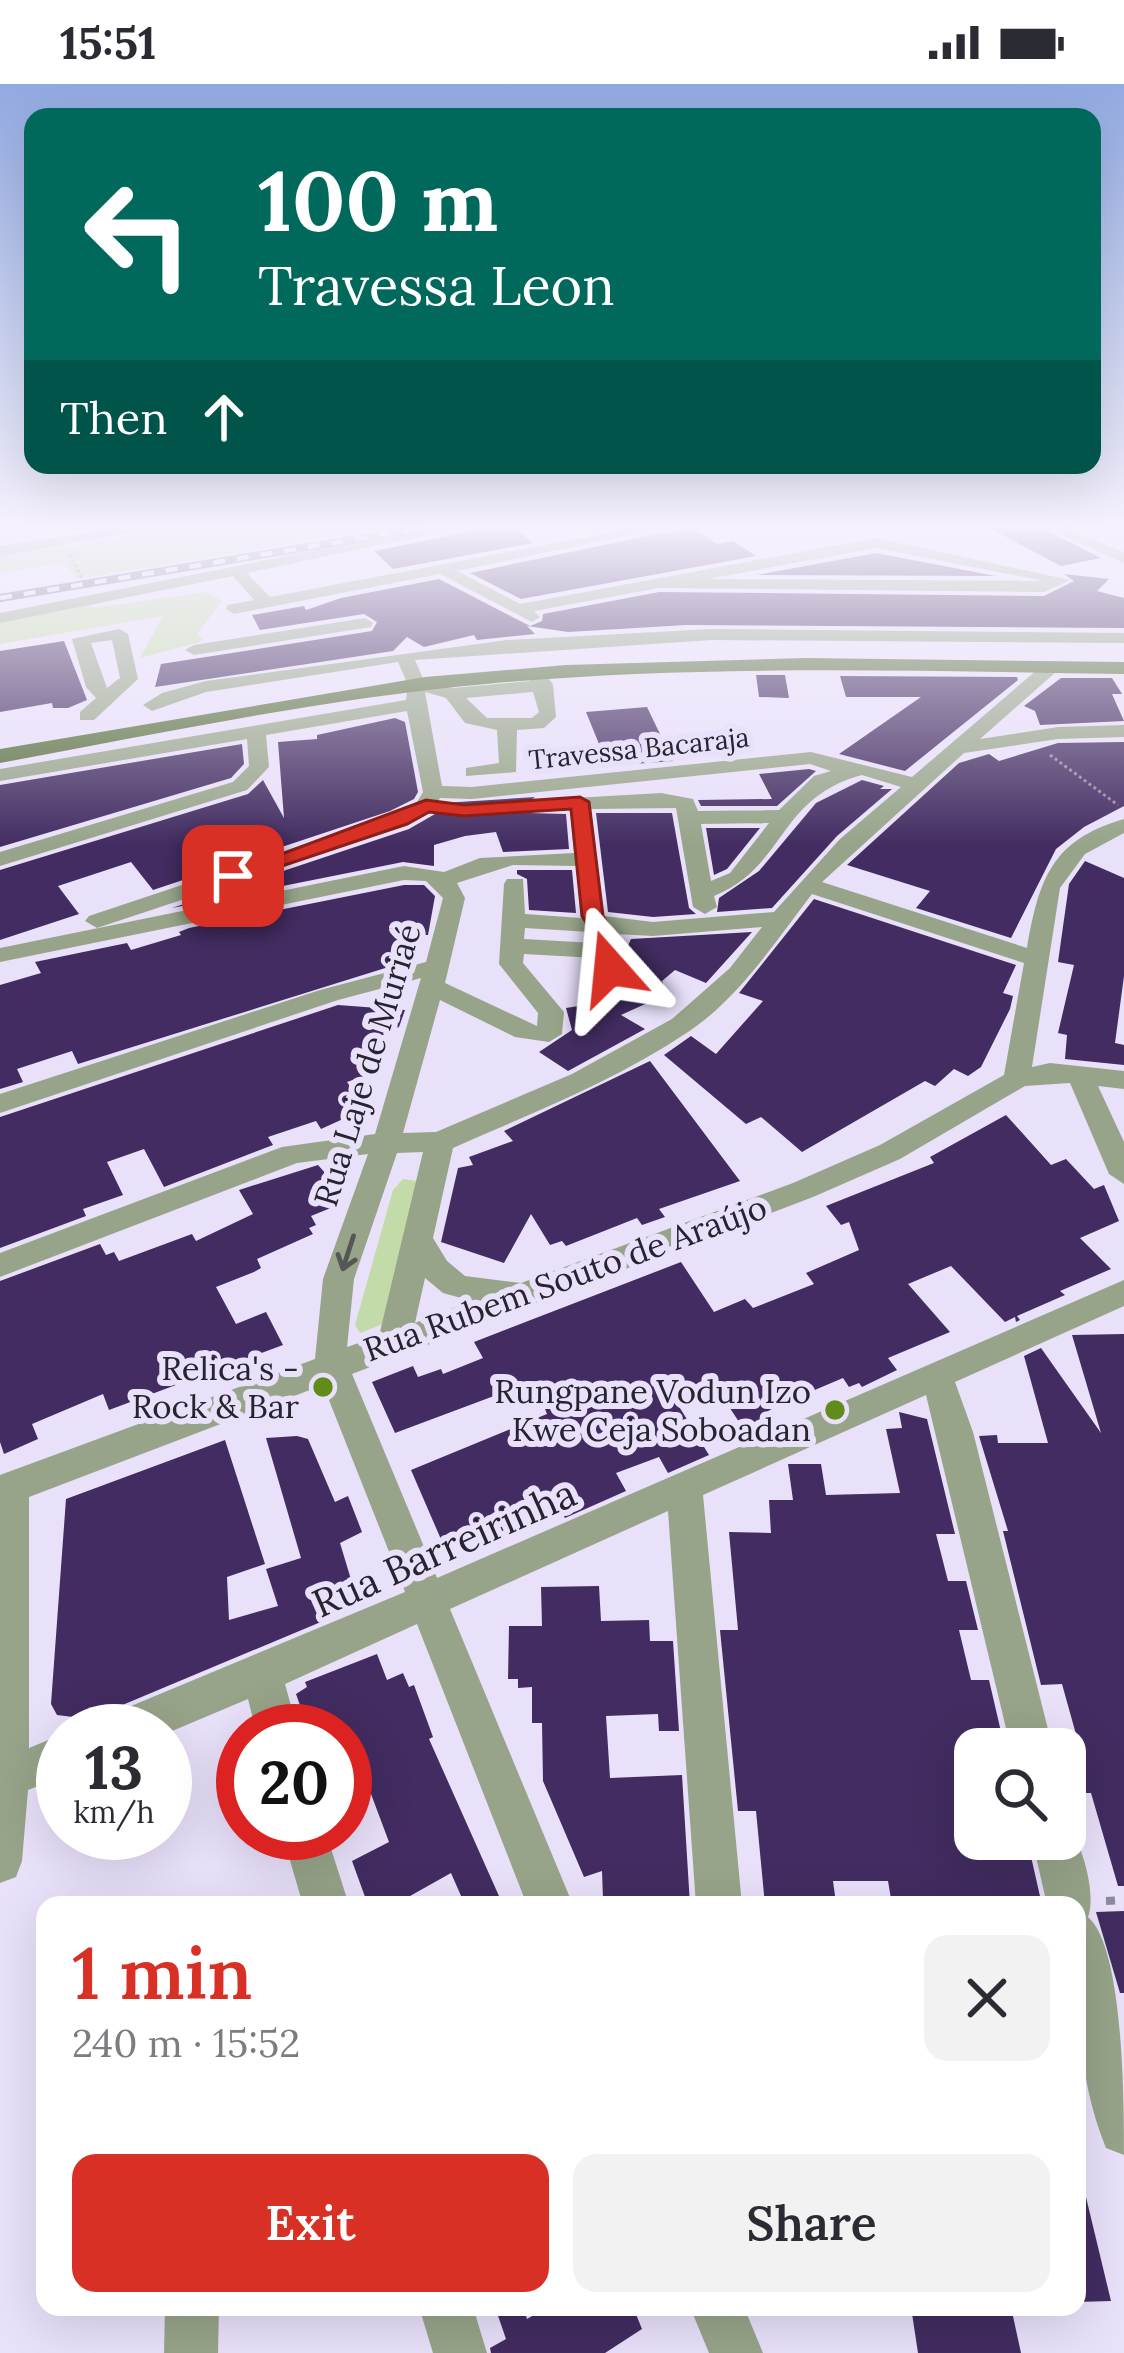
<!DOCTYPE html>
<meta charset="utf-8">
<style>
:root{--surface:#fff;--page:#f2f2f3;--text:#2b2b33;--muted:#7c7c81;--accent:#d93025}
body{margin:0;font-family:Lora,serif;background:var(--page);color:var(--text);height:100vh;display:flex;flex-direction:column;font-size:45px;white-space:nowrap}
*{box-sizing:border-box;margin:0}
p{font-size:39px;color:var(--muted)}
.icon{flex:none;width:66px;height:66px;fill:none;stroke:currentColor;stroke-width:2;stroke-linecap:round;stroke-linejoin:round}
.map{position:relative;flex:1;overflow:hidden}
.side{position:absolute;left:36px;top:1812px;width:1050px;height:420px;display:flex;flex-direction:column;background:var(--surface);border-radius:24px;box-shadow:0 12px 48px #0002}
.side>*{flex:none}
.hud{position:absolute;left:24px;top:24px;width:1077px;height:366px;border-radius:24px;box-shadow:0 12px 48px #0002;background:#00695c;color:#fff;overflow:hidden}
.controls{position:absolute;left:954px;top:1644px;display:grid;gap:24px}
.controls a{display:grid;place-items:center;width:132px;height:132px;border-radius:24px;background:var(--surface);box-shadow:0 12px 48px #0002;font-size:60px}
.speed{position:absolute;left:36px;top:1620px;display:flex;gap:24px;font-size:60px;font-weight:700;text-align:center}
.speed>*{display:grid;place-content:center;width:156px;height:156px;border-radius:50%;background:var(--surface);box-shadow:0 12px 48px #0002;line-height:1}
.speed small{font-size:30px;font-weight:400}
.speed .limit{border:18px solid #d22;background:#fff;color:#111}
.pin{position:absolute;display:grid;place-items:center;width:102px;height:102px;color:#fff;margin:-51px;border-radius:24px;box-shadow:0 6px 18px #0006}
.me{position:absolute;width:132px;margin:-66px;rotate:342deg;stroke-linejoin:round;filter:drop-shadow(0 0 9px #0008)}
.turn{display:flex;align-items:center;gap:42px;height:252px;padding:0 36px;font-size:54px}
.turn .icon{width:156px;height:156px;stroke-width:2.5}
.turn b{display:block;font-size:84px;line-height:102px}
.then{display:flex;align-items:center;height:114px;padding:0 36px;background:#0003;gap:24px;font-size:45px}
.round{display:grid;place-items:center;flex:none;width:126px;height:126px;border-radius:24px;background:var(--page)}
.overview{display:flex;align-items:center;justify-content:space-between;height:204px;padding:0 36px}
h1{font-size:72px;font-weight:600;line-height:90px;color:var(--accent)}
.primary-button{display:flex;gap:24px;margin-top:auto;padding:24px 36px}
.primary-button a{flex:1;height:138px;border-radius:24px;background:var(--accent);color:#fff;font-size:48px;font-weight:600;line-height:138px;text-align:center}
.primary-button a+a{background:var(--page);color:var(--text)}
.status{display:flex;justify-content:space-between;align-items:center;height:84px;padding:0 60px;background:var(--surface);direction:ltr}
.status svg{height:33px;fill:currentColor}
.map>svg:first-child{display:block}
.green{fill:#c2dba8}
.building{fill:#422c61}
.lines{fill:none;stroke-linecap:round;stroke-linejoin:round}
.path-far1{stroke:#90899d;stroke-width:3;stroke-dasharray:3 3;stroke-linecap:butt}
.path{stroke:#90899d;stroke-width:8;stroke-dasharray:9 9;stroke-linecap:butt}
.minor{fill:#97a489;fill-rule:evenodd}
.major{fill:#576e3c;fill-rule:evenodd}
.rail-casing{stroke:#666171;stroke-width:8}
.rail{stroke:#e9e0fa;stroke-width:4.5;stroke-dasharray:12;stroke-linecap:butt}
.oneway{stroke:#545753}
.route{fill:#d93025;stroke:#8d1f18;stroke-width:3}
.poi-dot{fill:#618b1a;stroke:#e9e0fa;stroke-width:4.5}
.labels{text-anchor:middle;stroke-width:12;stroke-linejoin:round;paint-order:stroke}
.far-street-label{font-size:27px;fill:#27232f;stroke:#e9e0fa}
.street-label{font-size:33px;fill:#27232f;stroke:#e9e0fa}
.poi-label{font-size:33px;fill:#27232f;stroke:#e9e0fa;text-anchor:end}
.near-street-label{font-size:39px;fill:#27232f;stroke:#e9e0fa}
</style>
<div class="status"><b>15:51</b><svg viewBox="0 0 49 12"><path d="M0 12V9h3v3zM5 12V6h3v6zM10 12V3h3v9zM15 12V0h3v12zM26 1h20v11H26zM47 4h2v5h-2z"/></svg></div>
<div class="map">
<svg width="1124" height="2269" viewBox="0 0 1124 2269">
<rect width="100%" height="100%" fill="#e9e0fa"/>
<!-- green -->
<g class="green">
<path d="M179 445H379L76 495 65 479 0 489V471Z"/>
<path d="M207 508 222 517 197 550 203 557 140 574 163 532 0 560V534L88 517 92 524Z"/>
<path d="M403 1095 417 1097 383 1240 360 1249 355 1241 393 1106Z"/>
</g>
<!-- building -->
<g class="building">
<path d="M483 445H515L533 459 393 485 374 467Z"/>
<path d="M991 445H1044L1101 474 1061 482Z"/>
<path d="M696 446 717 460 733 457 756 472 521 515 470 489 657 450Z"/>
<path d="M876 469 996 492 756 491Z"/>
<path d="M1064 490 1109 495 1097 507 1124 514V544L686 541 568 548 527 542 535 550 477 556 474 551 424 563 407 553 393 567 155 603 161 580 372 547 377 538 364 530 260 546 252 531 304 522 306 526 341 514 439 495 530 542 542 537 543 530 659 508 1044 512 1074 497Z"/>
<path d="M64 557 87 616 68 624H53L52 619 0 628V567Z"/>
<path d="M756 591H785L789 614 759 613Z"/>
<path d="M840 592 1017 593 1018 596 905 687 839 670 921 613H846Z"/>
<path d="M1061 594H1112L1122 610H1112L1124 637 1040 641 1035 627 1024 622Z"/>
<path d="M647 623 673 677 608 682 586 628Z"/>
<path d="M395 634 405 638 418 708 414 715 390 727 153 806 131 778 58 802 79 830 0 856V786L248 710 263 696 284 734 278 658 317 655V651Z"/>
<path d="M1124 658V722L1084 743 1056 765 1011 854 916 824 930 807 847 781 959 679 989 670 999 677 1058 659Z"/>
<path d="M242 660 244 680 231 694 0 763V701Z"/>
<path d="M809 685 816 687 777 722H701L698 716 772 715 759 690Z"/>
<path d="M862 696 884 702 880 705H892L837 752 772 824 717 828 719 814 759 787 816 719Z"/>
<path d="M535 713 525 721 528 729 566 730 569 765 503 768 496 748 465 752 434 761V782L403 778 172 824 409 745 435 730 443 719Z"/>
<path d="M596 729H672L689 824 696 830 653 833 608 828Z"/>
<path d="M706 744H760L727 785 714 791Z"/>
<path d="M1085 777 1124 794V892L1115 959 1124 961V981L1065 975 1067 951 1058 949 1074 881 1058 878 1069 800Z"/>
<path d="M517 786H572L576 829 529 826 527 795 517 790Z"/>
<path d="M404 801H424L435 812 428 851 402 850 409 862 400 864 411 876 78 980 72 967 17 985 23 998 0 1005V901L41 889 35 878 127 859 131 866 181 851 179 848 189 844Z"/>
<path d="M814 815 1016 881 1003 909 1013 912 1010 925 981 983 968 992 954 985 935 1002 925 997 802 1068 761 1033 746 1040 664 971 691 952 716 970 763 917 739 909Z"/>
<path d="M752 848 706 899 675 886 662 897 667 910 621 931 645 945 568 987 539 968 572 946 566 924 585 921 587 943 600 917 641 904 620 890 626 886 624 870 631 855Z"/>
<path d="M338 921 405 926 399 943 383 949 391 959 365 969 372 978 361 982 367 991 347 998 365 1025 321 1045 316 1037 268 1053 273 1061 164 1103 144 1065 107 1078 123 1111 83 1125 86 1132 0 1164V1033Z"/>
<path d="M650 977 740 1097 659 1125 665 1133 642 1141 637 1134 566 1162 562 1157 550 1161 531 1130 504 1179 441 1158 458 1084 473 1081 469 1073 513 1057 504 1047Z"/>
<path d="M1006 1031 1051 1081 1066 1075 1094 1105 1104 1101 1119 1137 1080 1154 1111 1185 1060 1207 1065 1211 1017 1232 1020 1236 1016 1238 1015 1233 1005 1238 951 1182 908 1200 950 1248 888 1274 897 1286 862 1303 859 1299 849 1303 843 1294 777 1322 761 1331 769 1344 749 1353 714 1300 675 1316 709 1371 668 1389 659 1373 616 1389 626 1407 565 1434 560 1425 456 1465 453 1456 443 1460 411 1386 547 1330 534 1297 395 1349 372 1298 413 1282 418 1293 441 1285 443 1290 483 1274 474 1258 681 1178 714 1228 745 1215 753 1224 814 1200 806 1189 859 1166 849 1138 841 1141 826 1122 934 1079 930 1073Z"/>
<path d="M318 1081 342 1108 338 1121 311 1132 316 1141 309 1144 313 1150 257 1175 261 1184 254 1188 216 1203 236 1240 266 1228 283 1261 109 1326 103 1310 32 1340 38 1355 4 1370 0 1358V1197L100 1160 106 1171 114 1168 119 1177 192 1150 196 1157 253 1130 239 1106Z"/>
<path d="M1124 1250V1802H1118L1091 1709H1065V1661H1079L1062 1600 1041 1601 1003 1447H1008L979 1352 997 1351 998 1359H1048L1024 1272 1041 1264 1101 1349 1072 1251Z"/>
<path d="M899 1328 927 1335 955 1450H936L948 1497H966L978 1546H959L971 1596H989L1005 1665H975V1755H1027L1042 1821H1003L1002 1817 892 1821 888 1797H833L836 1819 765 1821 756 1727H738L720 1546H738L729 1448 771 1449 769 1416H793L788 1380H821L826 1411 900 1409 886 1345 902 1344Z"/>
<path d="M297 1352 308 1355 335 1418 348 1412 362 1448 340 1459 359 1522 89 1635 57 1631 51 1620 66 1415 225 1356 265 1480 227 1493 229 1536 278 1522 266 1485 301 1474 266 1354Z"/>
<path d="M599 1502 601 1537 649 1536 650 1557H673L679 1647H659L658 1630 606 1632 610 1694 682 1691 690 1821H612L611 1815H603L602 1787 584 1793 543 1697 542 1639H532V1603L518 1604V1595H508L509 1542H542L541 1503Z"/>
<path d="M377 1570 387 1596 403 1589 409 1603 414 1601 433 1653 429 1655 503 1821H465L451 1789 394 1821H368L352 1777 389 1758 362 1686 345 1693V1647H309L296 1610 307 1603 305 1598Z"/>
<path d="M1124 1827V1909H1120L1096 1828Z"/>
<path d="M1085 2109 1111 2217 1077 2218V2110Z"/>
<path d="M495 2223H523L527 2235 548 2223H633L642 2245 605 2269H491L490 2264 506 2255Z"/>
<path d="M911 2223H1011L1021 2269H918Z"/>
</g>
<g class="lines">
<!-- path-far1 -->
<g class="path-far1">
<path d="M69 470 84 497"/>
<path d="M1050 671 1118 721"/>
</g>
<!-- path -->
<path class="path" d="M1106 1817 1124 1816"/>
<!-- minor -->
<g class="minor">
<path d="M115 445H150L0 472V462Z"/>
<path d="M423 445H454L247 489 270 513 629 445H658L457 487 520 520 876 454 1070 496 1044 508 659 504 534 527 540 533 532 538 440 490 234 530 226 525 228 521 254 516 233 492 0 539V529ZM876 464 1044 497 708 495Z"/>
<path d="M1048 445H1067L1124 468V479Z"/>
<path d="M365 534 373 539 371 543 194 571 185 566 194 561Z"/>
<path d="M119 545 128 550 138 595 94 636H80V628L96 614 86 603 72 555ZM112 556 120 594 107 604 91 559Z"/>
<path d="M712 545 1124 549V559L712 556 415 576 424 597 453 604 530 597 528 589 537 584 543 585 553 601 556 633 544 644 517 646 516 688 466 692V684L499 679 497 646 465 639 446 614 425 608 442 702 472 703 811 668 912 693 1045 579H1057V587L980 655 1058 643 1124 641V653L1058 655 964 669 822 798 1027 864C1039 796 1051 756 1124 735V749L1085 770 1060 804 1032 983 1050 979 1124 987V1005L1098 1002 1124 1058V1100L1109 1090 1070 999 1025 1002 900 1075 813 1113 352 1290 437 1494 1124 1196V1222L955 1298 973 1348 1053 1665H1011L926 1311 703 1411 742 1821H696L668 1427 450 1525 573 1821H527L417 1540 285 1600 298 1647H256L248 1615 165 1650 101 1647 107 1632 405 1508 323 1301 29 1413V1664L63 1650V1692L28 1706 22 1777 16 1793 0 1799V1391L315 1275 323 1195 368 1070 297 1079 0 1193V1169L282 1063 375 1050 421 894 338 916 0 1029V1010L320 906 426 878 443 814 426 797 404 796 0 878V864L404 782 444 788 480 774 574 769 570 726H532L529 722 539 716 661 709 693 715 698 727 779 726 814 692 831 687 810 680 472 715 440 714 433 726 408 741 97 844 85 837 89 832 392 731 417 718 423 708 407 627 266 651 269 683 247 706 0 782V768L233 698 249 682 247 655 0 697V685L406 616 408 601 398 578 206 608 152 627 143 621 162 609 206 597 507 556ZM533 608 539 628 532 634H487L466 614ZM862 691 901 703 840 755 774 828 653 838 604 832 591 725 676 724 693 823 705 830 717 823 714 812C787 782 777 714 862 691ZM769 739 730 789 711 797 701 740ZM513 781 576 782 581 834 525 830 523 795H507L504 800 499 880 538 929 537 942 445 899 465 814 457 799ZM812 810 1024 879 1004 991 880 1061 793 1099 521 1199 465 1192 447 1177 433 1154 453 1064C532 1029 615 997 688 948 739 914 775 858 812 810ZM762 843 730 884 672 935 572 990 436 1048 403 1049 440 916 515 953 549 958 562 950 564 928 523 879 524 870 596 874 601 889 610 891 622 884 615 850 653 852ZM525 844 590 848 594 859 524 855ZM423 1068 379 1252 347 1263 354 1195 397 1069ZM425 1194 443 1209 472 1217 415 1239Z"/>
<path d="M1065 1738C1081 1754 1097 1810 1088 1833 1124 1864 1124 2021 1124 2071L1106 2064C1074 1986 1077 1904 1077 1821H1047L1032 1755H1065Z"/>
<path d="M282 1749H326L349 1821H303Z"/>
<path d="M165 2223H219L218 2269H164Z"/>
<path d="M419 2223H473L487 2269H433Z"/>
<path d="M690 2223H744L763 2269H709Z"/>
</g>
<!-- major -->
<path class="major" d="M805 574 1124 578V590C912 587 698 580 486 600 323 615 161 649 0 679V665L425 593 566 581Z"/>
<!-- rail casing -->
<g class="rail-casing">
<path id="rail" d="M0 514 417 445"/>
</g>
<!-- rail -->
<use href="#rail" class="rail"/>
</g>
<!-- one-way arrows -->
<defs><path id="oneway-shaft" d="M-6 0H5M1.5-3L5.5 0L1.5 3" fill="none" stroke-width="1.6" stroke-linecap="round" stroke-linejoin="round" transform="scale(3)"/></defs>
<use class="oneway" href="#oneway-shaft" transform="translate(348 1169) rotate(108)"/>
<!-- sky -->
<linearGradient id="sky" x2="0" y2="1"><stop stop-color="#92aae2"/><stop offset="0.58" stop-color="#f5f1fd"/><stop offset="1" stop-color="#f5f1fd" stop-opacity="0"/></linearGradient>
<rect width="1124" height="762" fill="url(#sky)"/>
<!-- route -->
<path class="route" d="M580 713 589 718 603 832 616 853 621 884 610 891 598 884 595 853 582 832 571 725 464 732 429 728 407 740 240 796 223 792 426 716 464 721Z"/>
<!-- markers -->
<g class="poi-dot">
<circle cx="323" cy="1303" r="12"/>
<circle cx="835" cy="1326" r="12"/>
</g>
<g class="labels">
<!-- far-street labels -->
<g class="far-street-label">
<text transform="translate(639 665) rotate(-6)" y="9">Travessa Bacaraja</text>
</g>
<!-- street labels -->
<g class="street-label">
<text transform="translate(367 981) rotate(-73)" y="12">Rua Laje de Muriaé</text>
<text transform="translate(565 1194) rotate(-20)" y="12">Rua Rubem Souto de Araújo</text>
</g>
<!-- poi labels -->
<g class="poi-label">
<text x="299" y="1296">Relica's -<tspan x="299" dy="38">Rock &amp; Bar</tspan></text>
<text x="811" y="1319">Rungpane Vodun Izo<tspan x="811" dy="38">Kwe Ceja Soboadan</tspan></text>
</g>
<!-- near-street labels -->
<g class="near-street-label">
<text transform="translate(444 1464) rotate(-24)" y="14">Rua Barreirinha</text>
</g>
</g>
</svg>
<div class="controls">
<a><svg class="icon" aria-label="search" viewBox="0 0 24 24"><circle cx="10" cy="10" r="6"/><path d="M15 15l6 6"/></svg></a>
</div>
<div class="speed"><div>13<small>km/h</small></div><div class="limit">20</div></div>
<div class="pin" style="left:233px;top:792px;background:#d93025"><svg class="icon" aria-label="arrive" viewBox="0 0 24 24"><path d="M6 21V4h12l-3 4 3 4H6"/></svg></div>
<svg class="me" style="left:610px;top:884px" viewBox="-20 -20 40 40"><path d="M0-17L14 15 0 8-14 15z" fill="#d93025" stroke="#fff" stroke-width="4"/></svg>
<div class="hud">
<div class="turn"><svg class="icon" aria-label="left" viewBox="0 0 24 24"><path d="M17 20v-9H6M10 6l-5 5 5 5"/></svg><div><b>100 m</b>Travessa Leon</div></div>
<div class="then">Then<svg class="icon" aria-label="ahead" viewBox="0 0 24 24"><path d="M12 20V5M6 11l6-6 6 6"/></svg></div>
</div>
<section class="side">
<div class="overview"><div><h1>1 min</h1><p>240 m · 15:52</p></div><a class="round"><svg class="icon" aria-label="close" viewBox="0 0 24 24"><path d="M6 6l12 12M18 6L6 18"/></svg></a></div>
<div class="primary-button"><a>Exit</a><a>Share</a></div>
</section>
</div>
